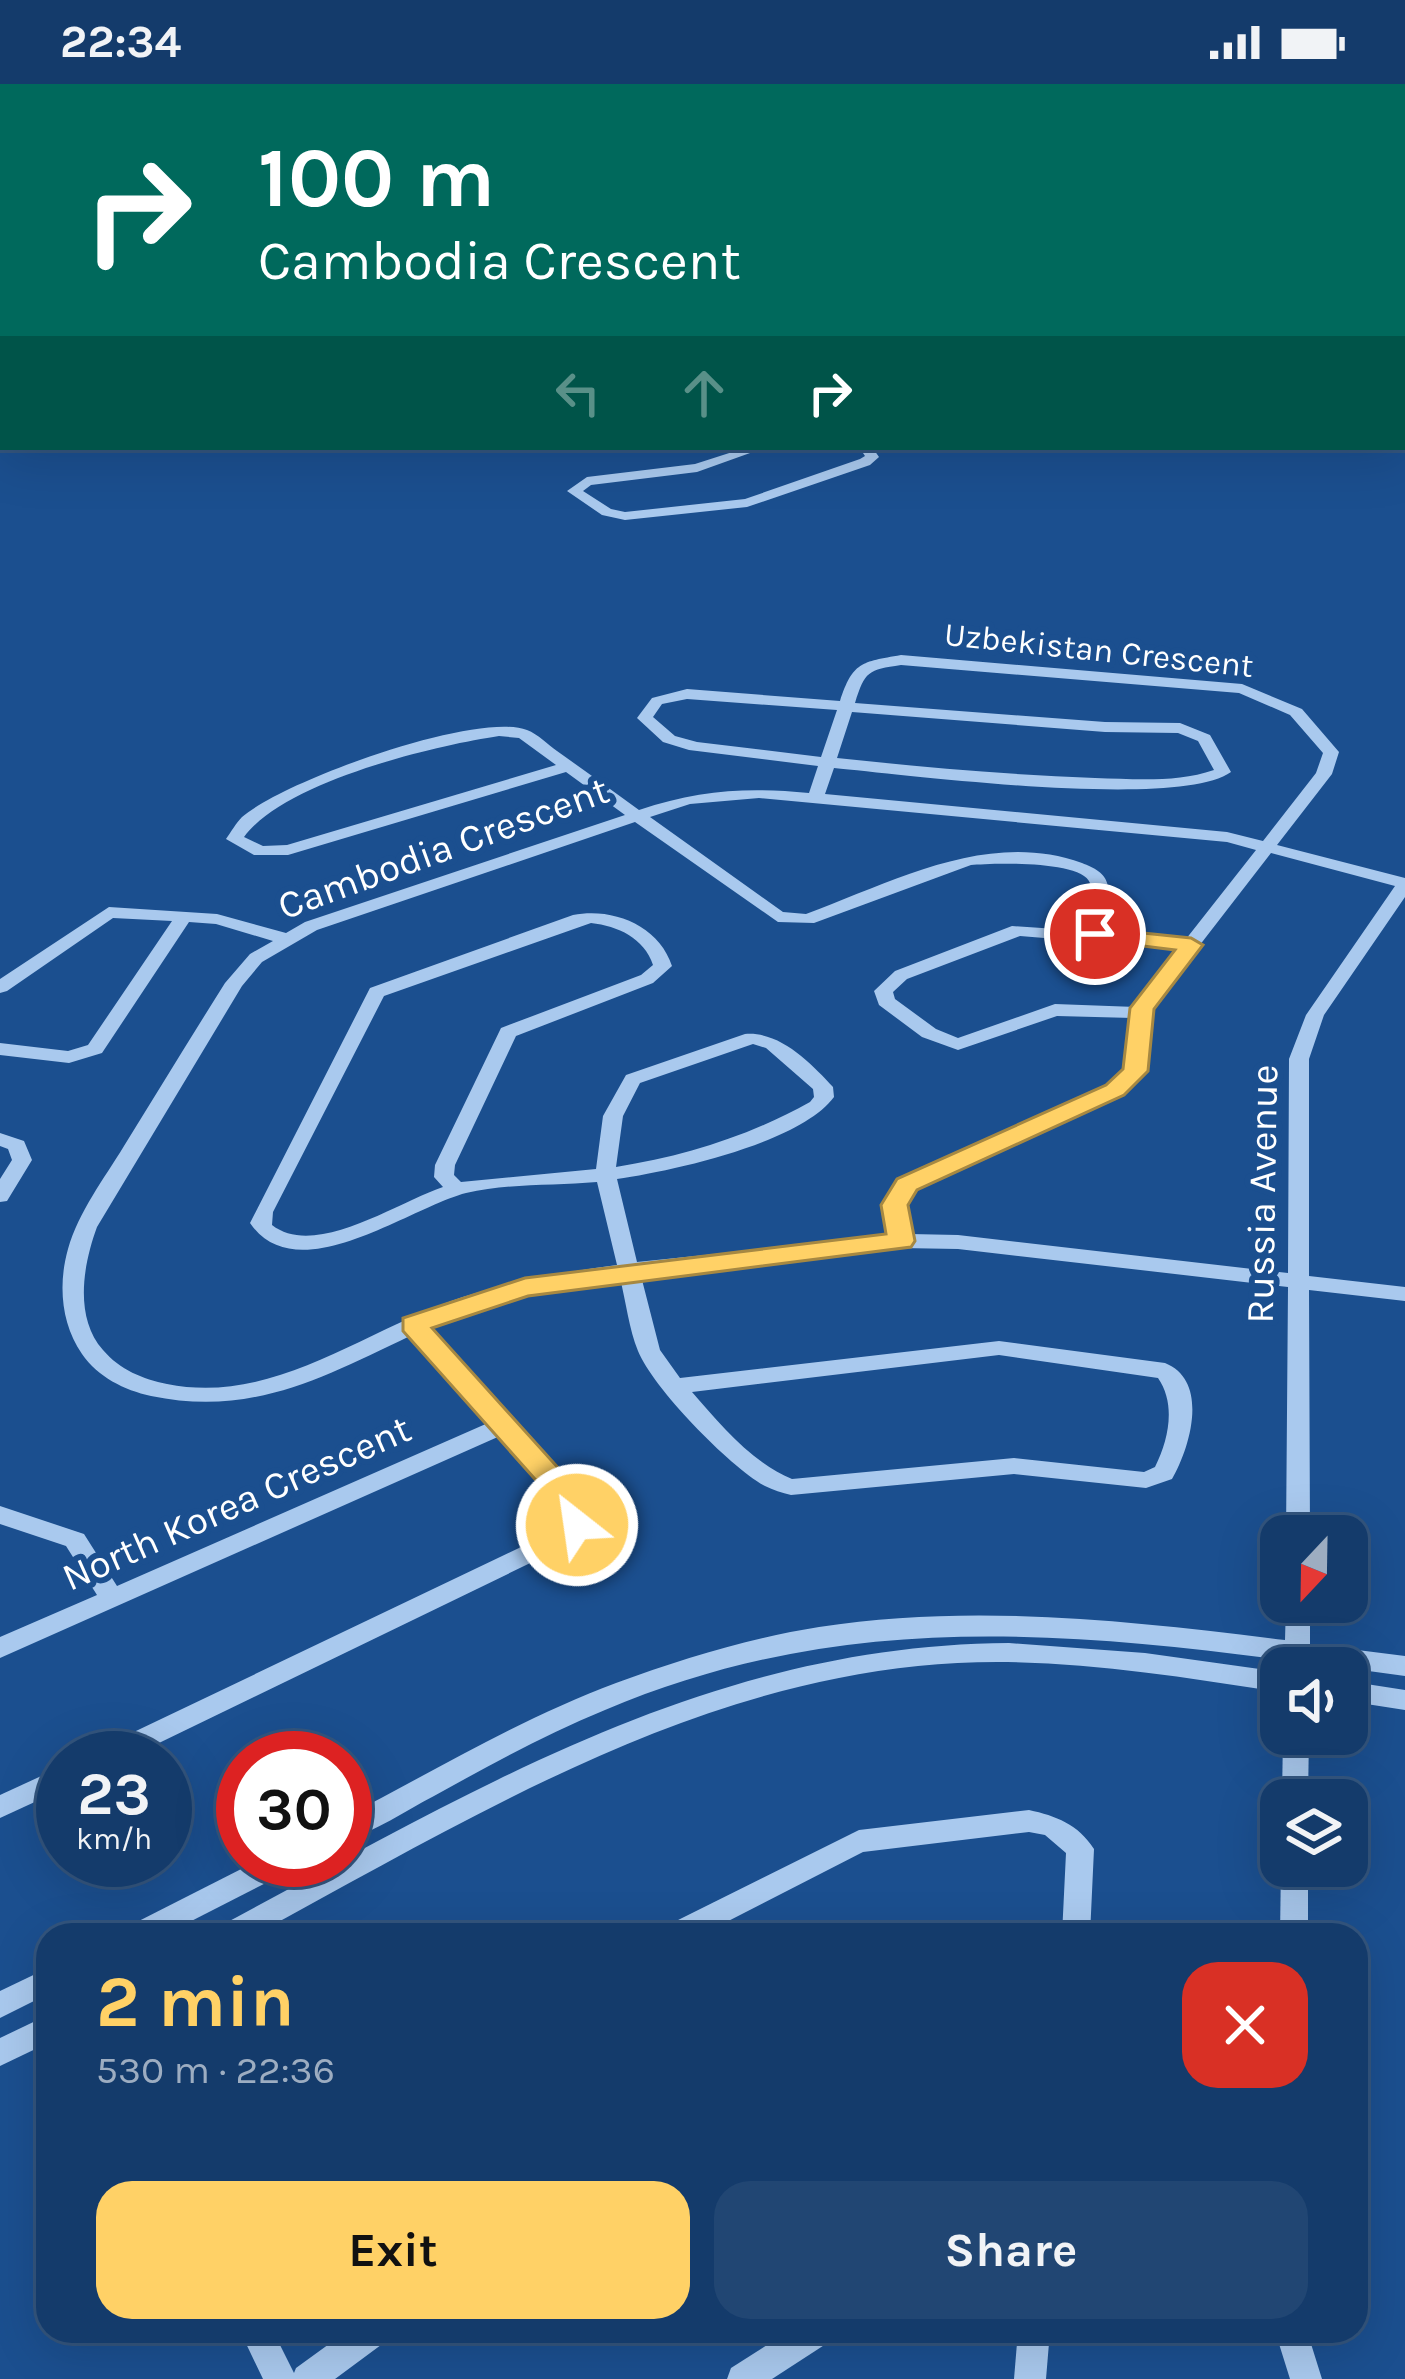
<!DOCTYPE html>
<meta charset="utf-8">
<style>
:root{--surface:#143b6b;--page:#214673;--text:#f1f3f6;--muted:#9dadc1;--line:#33557e;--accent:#ffd166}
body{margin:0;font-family:Karla,sans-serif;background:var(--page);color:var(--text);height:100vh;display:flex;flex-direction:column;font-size:45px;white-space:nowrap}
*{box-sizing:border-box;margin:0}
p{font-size:39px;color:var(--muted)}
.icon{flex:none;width:66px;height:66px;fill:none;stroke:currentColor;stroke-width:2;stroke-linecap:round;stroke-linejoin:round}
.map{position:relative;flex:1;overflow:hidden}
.panel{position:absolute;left:36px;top:1839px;width:1332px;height:420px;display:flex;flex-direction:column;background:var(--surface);border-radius:36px;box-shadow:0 12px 48px #0002,0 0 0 3px var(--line)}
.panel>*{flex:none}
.top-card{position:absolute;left:0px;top:0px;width:1407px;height:366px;box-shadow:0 12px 48px #0002,0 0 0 3px var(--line);background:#00695c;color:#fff;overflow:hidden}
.needle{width:78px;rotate:202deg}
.tools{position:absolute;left:1260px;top:1431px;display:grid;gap:24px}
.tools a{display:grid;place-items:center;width:108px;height:108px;border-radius:24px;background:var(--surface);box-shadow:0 12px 48px #0002,0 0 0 3px var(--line);font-size:60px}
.speed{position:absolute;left:36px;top:1647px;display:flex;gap:24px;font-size:60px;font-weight:700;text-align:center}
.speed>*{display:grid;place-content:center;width:156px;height:156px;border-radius:50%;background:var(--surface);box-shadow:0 12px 48px #0002,0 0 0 3px var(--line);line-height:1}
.speed small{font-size:30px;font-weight:400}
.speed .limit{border:18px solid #d22;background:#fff;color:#111}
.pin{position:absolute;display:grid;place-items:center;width:102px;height:102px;color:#fff;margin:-51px;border:6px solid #fff;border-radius:50%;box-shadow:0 3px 12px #0007}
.me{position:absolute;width:132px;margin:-66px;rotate:330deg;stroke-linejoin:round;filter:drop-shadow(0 0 9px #0008)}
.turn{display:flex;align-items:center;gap:42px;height:252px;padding:0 60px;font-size:54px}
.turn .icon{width:156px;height:156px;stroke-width:2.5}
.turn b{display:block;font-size:84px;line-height:102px}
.lanes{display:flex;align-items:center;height:114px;padding:0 60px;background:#0003;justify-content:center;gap:60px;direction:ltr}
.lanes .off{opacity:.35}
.round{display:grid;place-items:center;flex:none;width:126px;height:126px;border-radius:36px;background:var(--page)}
.summary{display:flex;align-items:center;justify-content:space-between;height:204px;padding:0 60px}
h1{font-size:72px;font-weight:700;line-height:90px;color:var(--accent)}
.action{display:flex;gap:24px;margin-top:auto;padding:24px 60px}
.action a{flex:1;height:138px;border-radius:36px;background:var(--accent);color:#111;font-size:48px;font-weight:700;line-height:138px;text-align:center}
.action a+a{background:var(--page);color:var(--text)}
.status{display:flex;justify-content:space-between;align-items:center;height:84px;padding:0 60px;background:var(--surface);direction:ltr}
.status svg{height:33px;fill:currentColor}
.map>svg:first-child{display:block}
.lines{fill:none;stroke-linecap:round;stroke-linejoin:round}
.minor{fill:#a9c9ee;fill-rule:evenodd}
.route{fill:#ffd166;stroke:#a68842;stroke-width:3}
.labels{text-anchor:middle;stroke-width:12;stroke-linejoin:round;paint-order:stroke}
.far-street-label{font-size:33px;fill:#fff;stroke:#1b4f8f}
.street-label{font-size:39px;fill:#fff;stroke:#1b4f8f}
</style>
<div class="status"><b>22:34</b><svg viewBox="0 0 49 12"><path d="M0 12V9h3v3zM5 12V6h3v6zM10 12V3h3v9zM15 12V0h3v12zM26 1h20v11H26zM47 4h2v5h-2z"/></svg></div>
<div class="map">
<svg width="1405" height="2295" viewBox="0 0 1405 2295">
<rect width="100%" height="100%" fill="#1b4f8f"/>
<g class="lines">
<!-- minor -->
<g class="minor">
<rect x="1404" y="43" width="1" height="6"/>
<rect x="1404" y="184" width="1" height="7"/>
<rect x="1404" y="214" width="1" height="6"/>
<rect x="1404" y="259" width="1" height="8"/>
<path d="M3 268V276L0 277V269Z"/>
<rect x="1404" y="297" width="1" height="8"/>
<rect x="1404" y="337" width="1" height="8"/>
<path d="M748 363H767L697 388 591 401 583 407 611 425 625 428 745 415 860 375 865 372 859 363H872L879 373 870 381 747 423 625 436 602 431 567 407 587 393 695 380Z"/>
<path d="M1178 363H1247L1241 367H1184Z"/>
<path d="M901 571 1242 600 1302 625 1339 668 1332 690 1277 761 1405 794V813L1324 931 1309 975V1192L1405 1203V1217L1309 1206 1310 1452H1286L1288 1203 958 1165 901 1164 641 1192 660 1266 680 1294 999 1257 1165 1279C1210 1297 1190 1364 1172 1395L1146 1404 1014 1390 791 1411C782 1409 773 1406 765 1402 730 1383 653 1304 638 1267 629 1245 626 1218 620 1194 553 1203 490 1217 428 1244L576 1407 590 1434 582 1454 128 1674H90L94 1667 563 1443 566 1434 558 1417 500 1352 0 1574V1553L97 1511 66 1462 0 1440V1422L84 1450 117 1502 488 1339 410 1252C322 1294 251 1333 151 1312 124 1306 98 1293 82 1270 61 1240 58 1200 68 1165 79 1127 104 1095 124 1062 158 1007 191 953 225 899L250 870 273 857 216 840 189 838 102 969 69 979 0 971V959L68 967 88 961 172 837 113 834 7 907 0 909V895L109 823 217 830 286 849 305 838 625 731 566 688 288 771H254L226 755C231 748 236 739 242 733 283 697 476 627 527 646 538 650 548 661 557 667 585 687 612 706 639 726 699 706 747 703 809 709L818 682 689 666 663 658 637 634 652 614 687 605 840 617C853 578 861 578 901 571ZM901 581 1239 609 1290 631 1323 669 1316 689 1263 757 1227 748 825 710 834 684C909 691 1178 726 1231 688L1210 651 1180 639 1105 638 855 619C865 587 868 586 901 581ZM687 615 837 626 821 673 697 658 675 652 653 633 662 620ZM852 628 1105 648 1178 649 1198 657 1214 686C1176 699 1134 695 1095 694 1009 691 922 683 837 674ZM499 652 519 654 556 681 287 761 263 762 244 753C284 698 432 662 499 652ZM759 714 1227 758 1256 766 1186 855 1104 848C1105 834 1110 815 1108 802 1105 788 1094 784 1082 779 988 745 893 798 806 830L783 828 650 733 690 720ZM635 738 778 838 814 839 971 781C991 779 1082 776 1090 799 1094 811 1087 834 1086 847L1012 842 895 887 874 907 879 921 922 953 958 966 1057 932 1133 934 1122 991 1108 1002 900 1097 885 1121 890 1152 637 1178 617 1095C673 1087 800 1059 834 1013L833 1003C811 979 780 947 745 950L626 991 603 1032 596 1085 461 1098 454 1091 455 1081 516 952 653 899 672 882C659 841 612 823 573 831L370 904 250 1139C297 1208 408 1124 466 1109 508 1099 554 1102 597 1098L617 1181C565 1188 513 1197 463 1213 366 1244 275 1322 167 1300 143 1295 120 1286 103 1266 74 1233 83 1181 97 1143L242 902 262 878 317 846ZM1271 769 1395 802 1306 931 1289 975 1288 1189 958 1151 910 1150 905 1121 915 1105 1122 1010 1141 993 1155 919ZM591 839C618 842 644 854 653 881L641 891 501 944 435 1081 434 1093 443 1103C398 1118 315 1175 272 1141L273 1128 384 912ZM1020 852 1178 865 1136 923 1055 920 958 954 936 945 895 915 893 908 907 895ZM753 960 766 964 813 1005 814 1013 810 1018C749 1052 685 1072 616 1083L623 1032 640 999ZM999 1271 1158 1294C1176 1320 1169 1355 1155 1383L1144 1388 1014 1374 792 1395C752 1379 719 1339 692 1308Z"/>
<path d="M0 1049 24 1057 32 1076 7 1117 0 1118V1095L12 1076 8 1065 0 1062Z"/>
<path d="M1286 1518H1310V1560L1405 1572V1592L1310 1579V1584H1284V1576C1046 1545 832 1530 605 1626 546 1650 490 1681 434 1712 405 1727 376 1747 345 1757V1733C434 1687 522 1634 616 1599 682 1575 750 1554 819 1543 974 1519 1131 1537 1285 1556Z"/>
<path d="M1009 1559 1145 1569 1281 1588V1608C1162 1590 1039 1569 918 1582 675 1607 464 1738 254 1851H214L218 1843C474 1707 708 1561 1009 1559Z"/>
<path d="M1347 1597 1405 1606V1626L1347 1617Z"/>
<path d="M1283 1650H1309L1308 1716H1282Z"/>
<path d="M63 1682V1705L0 1734V1711Z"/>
<path d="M1029 1726C1056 1732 1078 1740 1094 1765L1090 1851H1062L1066 1769 1045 1751 1029 1748 863 1768 701 1851H660L664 1843 859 1746Z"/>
<path d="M259 1776H299L295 1784 164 1851H123L127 1843Z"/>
<path d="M1281 1780 1308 1782V1851H1280Z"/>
<path d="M48 1884V1910L0 1934V1907Z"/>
<path d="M48 1931V1959L0 1982V1954Z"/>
<path d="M240 2247H273L294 2289 296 2284 347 2247H390L385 2258 335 2295H263Z"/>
<path d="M789 2247H834L829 2258 772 2295H727L731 2284Z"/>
<path d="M1018 2247H1050L1046 2295H1014Z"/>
<path d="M1275 2247H1307L1322 2295H1290Z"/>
</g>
</g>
<!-- route -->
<path class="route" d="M1095 844 1191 854 1203 861 1154 925 1148 987 1124 1011 917 1106 908 1121 915 1157 911 1163 528 1212 432 1244 588 1417 592 1441 588 1449H566L558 1421 403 1247V1234L525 1194 886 1150 881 1121 897 1095 1106 1001 1123 985 1130 924 1175 866 1086 855V846Z"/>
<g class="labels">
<!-- far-street labels -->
<g class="far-street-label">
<text transform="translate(1099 565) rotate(6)" y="12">Uzbekistan Crescent</text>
</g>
<!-- street labels -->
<g class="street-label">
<text transform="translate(443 763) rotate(-20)" y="14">Cambodia Crescent</text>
<text transform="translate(1261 1110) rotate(-89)" y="14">Russia Avenue</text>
<text transform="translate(236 1418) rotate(-24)" y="14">North Korea Crescent</text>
</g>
</g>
</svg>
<div class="tools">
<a><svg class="needle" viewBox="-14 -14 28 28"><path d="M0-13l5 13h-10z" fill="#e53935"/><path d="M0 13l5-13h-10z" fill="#9dadc1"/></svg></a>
<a><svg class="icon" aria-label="sound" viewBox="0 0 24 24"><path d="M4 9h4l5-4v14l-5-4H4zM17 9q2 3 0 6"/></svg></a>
<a><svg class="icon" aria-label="layers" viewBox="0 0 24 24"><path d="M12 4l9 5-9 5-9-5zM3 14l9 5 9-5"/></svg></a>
</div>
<div class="speed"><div>23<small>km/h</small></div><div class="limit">30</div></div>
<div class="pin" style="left:1095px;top:850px;background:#d93025"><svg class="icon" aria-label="arrive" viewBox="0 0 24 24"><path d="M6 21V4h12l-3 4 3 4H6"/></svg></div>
<svg class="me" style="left:577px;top:1441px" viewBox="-20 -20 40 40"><circle r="17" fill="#ffd166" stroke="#fff" stroke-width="3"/><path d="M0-11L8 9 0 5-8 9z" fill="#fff"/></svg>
<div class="top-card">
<div class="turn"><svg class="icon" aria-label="right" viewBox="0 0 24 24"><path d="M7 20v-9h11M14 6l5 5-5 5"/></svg><div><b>100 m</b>Cambodia Crescent</div></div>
<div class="lanes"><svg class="icon off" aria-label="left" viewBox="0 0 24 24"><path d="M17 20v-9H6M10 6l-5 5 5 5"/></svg><svg class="icon off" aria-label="ahead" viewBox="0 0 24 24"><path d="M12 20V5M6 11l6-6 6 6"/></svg><svg class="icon" aria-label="right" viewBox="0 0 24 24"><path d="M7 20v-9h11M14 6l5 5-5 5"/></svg></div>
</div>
<section class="panel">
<div class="summary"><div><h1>2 min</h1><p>530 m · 22:36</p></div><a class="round" style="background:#d93025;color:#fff"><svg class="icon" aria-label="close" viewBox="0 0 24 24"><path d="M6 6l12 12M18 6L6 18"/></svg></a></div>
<div class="action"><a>Exit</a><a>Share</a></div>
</section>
</div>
